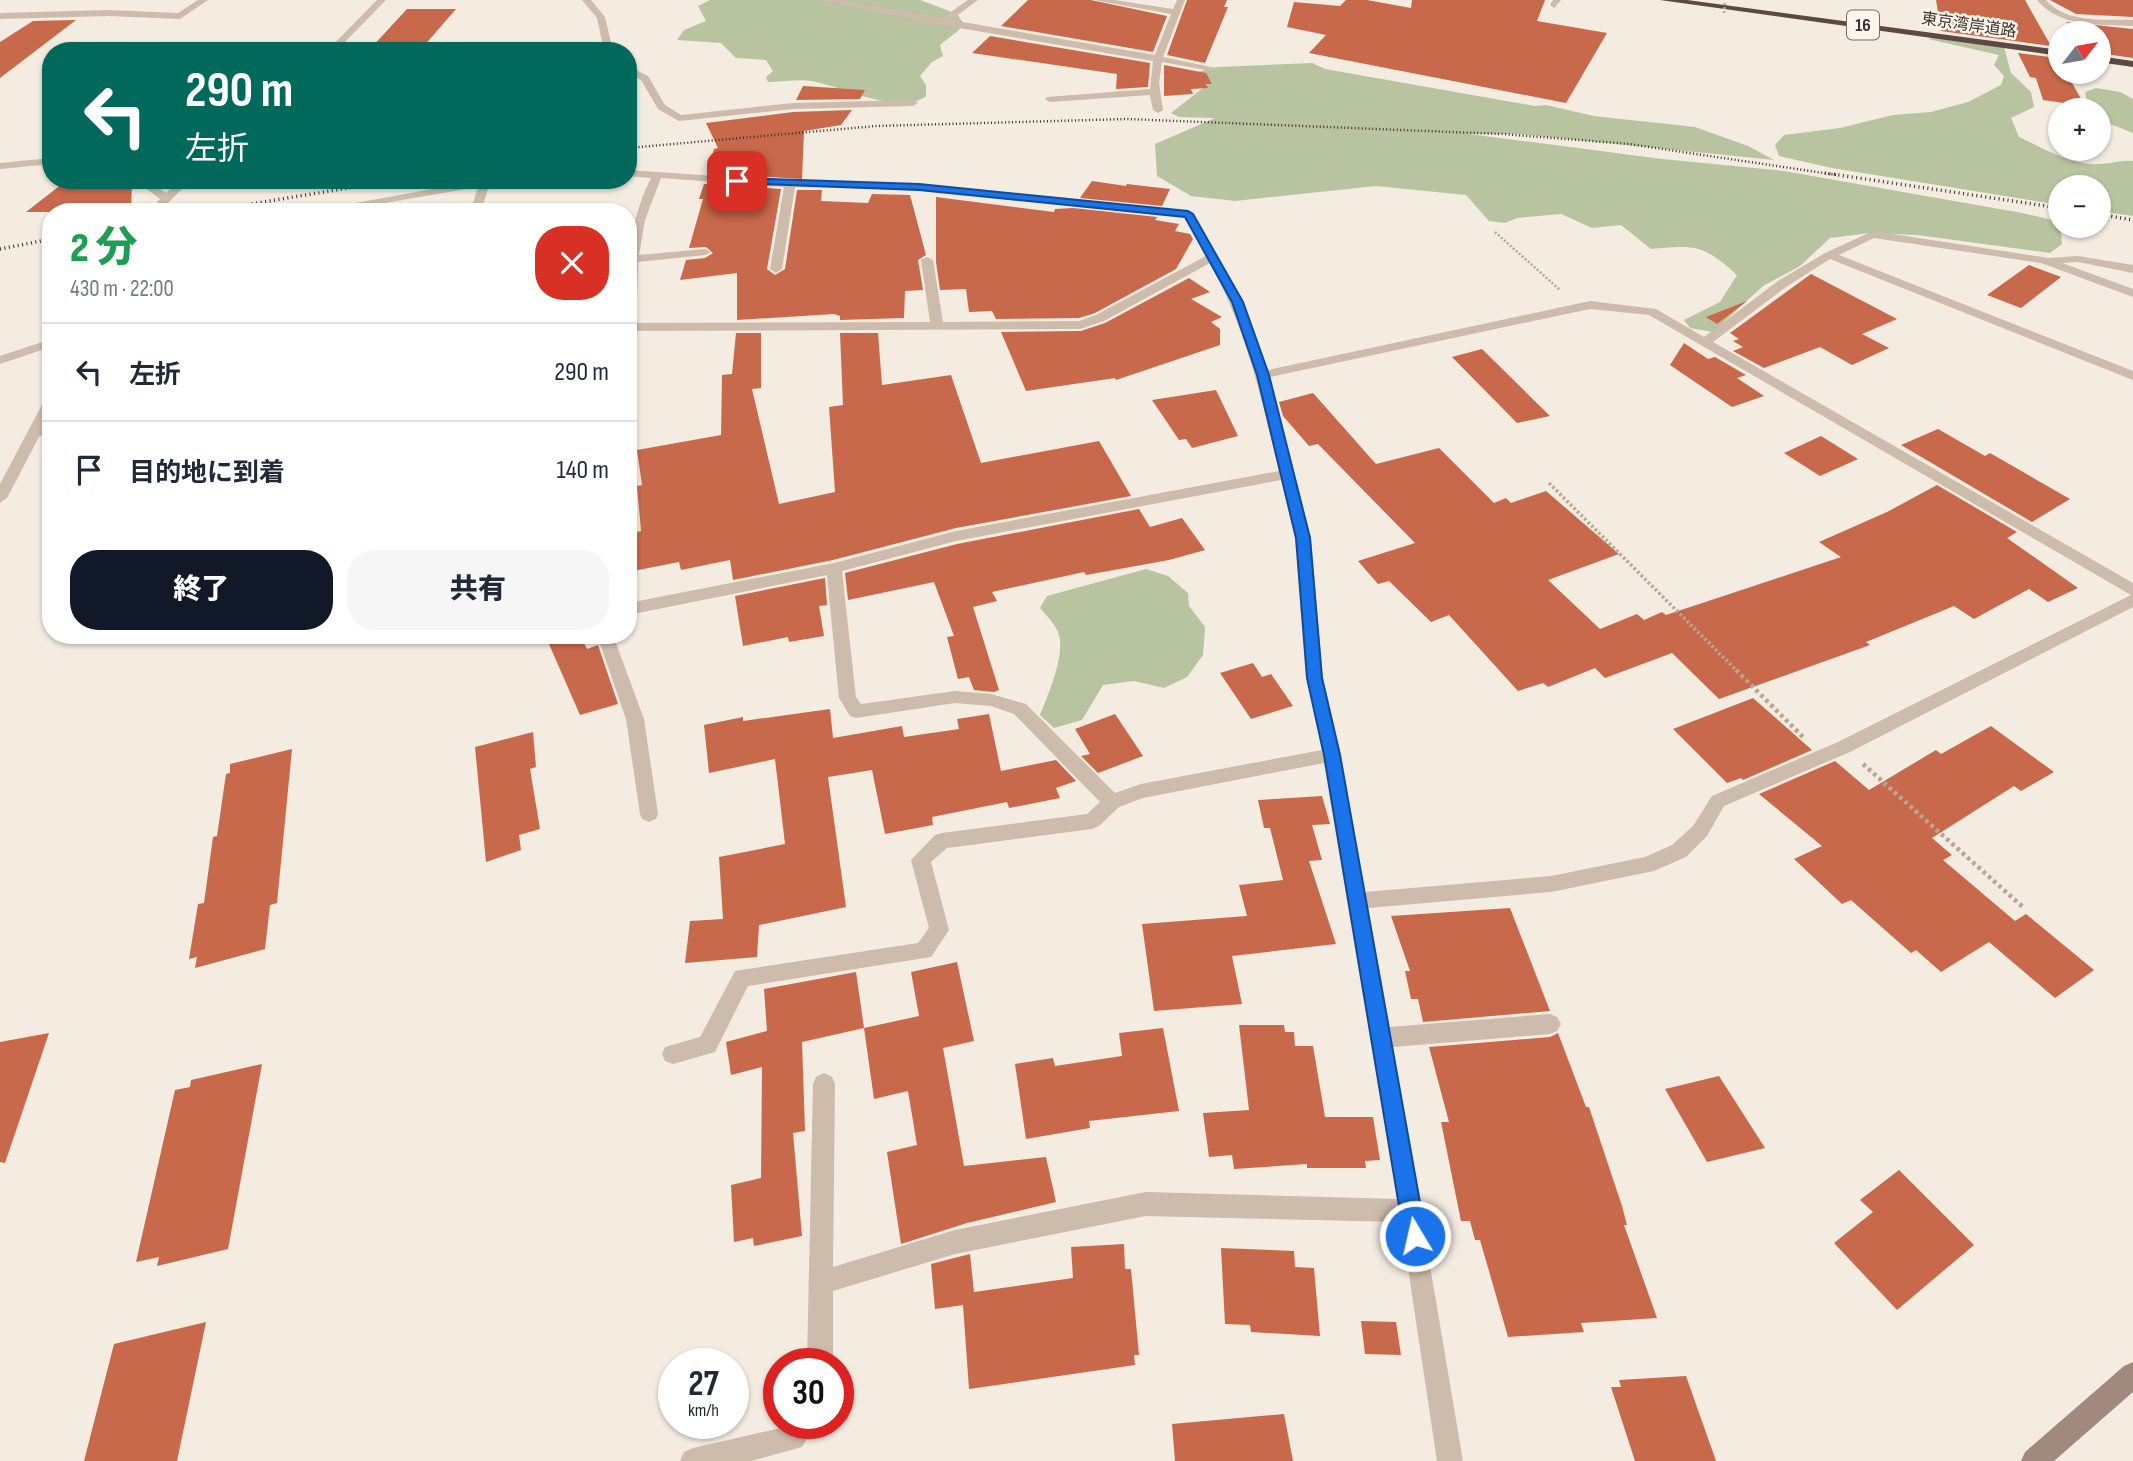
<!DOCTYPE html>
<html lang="ja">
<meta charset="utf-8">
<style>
:root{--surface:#fff;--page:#f6f6f7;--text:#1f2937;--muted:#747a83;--line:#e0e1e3;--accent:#111827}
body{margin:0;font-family:"Sofia Sans Condensed","Noto Sans JP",sans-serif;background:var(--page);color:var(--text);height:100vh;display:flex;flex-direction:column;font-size:26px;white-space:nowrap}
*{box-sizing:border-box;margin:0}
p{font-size:23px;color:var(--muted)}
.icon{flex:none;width:38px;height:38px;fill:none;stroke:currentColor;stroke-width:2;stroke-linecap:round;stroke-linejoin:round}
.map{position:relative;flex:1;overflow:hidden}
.details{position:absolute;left:42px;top:203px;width:595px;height:441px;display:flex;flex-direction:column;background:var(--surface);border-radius:28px;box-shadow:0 2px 5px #0004}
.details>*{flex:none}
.banner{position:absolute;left:42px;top:42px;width:595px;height:147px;border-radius:28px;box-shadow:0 2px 5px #0004;background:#00695c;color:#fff;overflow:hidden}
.needle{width:46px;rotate:59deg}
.controls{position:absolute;left:2048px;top:21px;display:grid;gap:14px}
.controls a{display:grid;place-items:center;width:63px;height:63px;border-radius:50%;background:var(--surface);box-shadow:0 2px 5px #0004;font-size:35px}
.speed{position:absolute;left:658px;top:1348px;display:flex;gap:14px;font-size:35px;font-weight:700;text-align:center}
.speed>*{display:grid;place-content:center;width:91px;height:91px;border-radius:50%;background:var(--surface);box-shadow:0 2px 5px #0004;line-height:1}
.speed small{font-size:18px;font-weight:400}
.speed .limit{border:10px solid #d22;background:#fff;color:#111}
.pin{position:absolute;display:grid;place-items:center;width:60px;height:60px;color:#fff;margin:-30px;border-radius:14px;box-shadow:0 4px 10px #0006}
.me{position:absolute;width:77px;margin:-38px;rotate:351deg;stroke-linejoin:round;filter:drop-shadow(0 0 5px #0008)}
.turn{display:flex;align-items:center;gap:24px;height:147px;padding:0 28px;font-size:32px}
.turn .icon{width:91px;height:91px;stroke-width:2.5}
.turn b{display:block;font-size:49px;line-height:60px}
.round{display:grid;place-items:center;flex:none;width:74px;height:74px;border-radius:28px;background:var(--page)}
.overview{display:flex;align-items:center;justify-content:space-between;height:119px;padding:0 28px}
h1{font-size:42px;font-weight:800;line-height:52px;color:#1e9e55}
.action{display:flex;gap:14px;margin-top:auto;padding:14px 28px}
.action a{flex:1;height:80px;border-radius:28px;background:var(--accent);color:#fff;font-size:28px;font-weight:800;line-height:80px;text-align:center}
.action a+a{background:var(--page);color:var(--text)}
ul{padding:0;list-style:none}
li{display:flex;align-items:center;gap:21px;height:98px;padding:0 28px;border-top:2px solid var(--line)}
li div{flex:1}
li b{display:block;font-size:26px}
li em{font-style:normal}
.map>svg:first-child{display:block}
.green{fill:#b8c4a0}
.building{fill:#c8694b}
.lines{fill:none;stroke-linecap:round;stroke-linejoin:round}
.path-far2{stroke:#b9a596;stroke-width:2.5;stroke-dasharray:2 2;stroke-linecap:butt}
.path-far1{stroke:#b9a596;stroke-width:3.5;stroke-dasharray:2.5 2.5;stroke-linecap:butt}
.path{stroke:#b9a596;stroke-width:4.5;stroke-dasharray:3.5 3.5;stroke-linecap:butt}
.lane{fill:#cdbbac;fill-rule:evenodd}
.street{fill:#cdbbac;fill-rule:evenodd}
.secondary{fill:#a18a7d;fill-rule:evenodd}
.highway{fill:#5c4a42;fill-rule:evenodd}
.rail-far1{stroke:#3b302b;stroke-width:2.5;stroke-dasharray:1 2.5;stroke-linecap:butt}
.rail{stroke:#3b302b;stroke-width:3.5;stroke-dasharray:1 3.5;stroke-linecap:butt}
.path-bridge{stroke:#b9a596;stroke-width:2.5;stroke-dasharray:2 2;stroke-linecap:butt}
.route{fill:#1a73e8;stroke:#114b97;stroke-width:2}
.labels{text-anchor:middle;stroke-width:5;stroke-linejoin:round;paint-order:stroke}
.far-street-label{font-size:16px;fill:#3b302b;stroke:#fbf5ee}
.shield{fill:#fbf5ee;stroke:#756b66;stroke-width:2}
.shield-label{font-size:18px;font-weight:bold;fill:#3b302b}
</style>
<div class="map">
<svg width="2133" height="1461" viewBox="0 0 2133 1461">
<rect width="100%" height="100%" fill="#f4ebe1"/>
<!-- green -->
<g class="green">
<path d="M710 0H920L957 14 963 23 959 30 940 45 943 56 932 62 920 76 926 85V96C901 116 843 87 812 81 798 79 782 82 768 82L766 77 773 71 766 60 736 58 721 43 677 40 684 30 706 21 698 6Z"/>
<path d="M1935 37 2004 47 2011 73 2031 92 2034 107 2011 118 2019 137C2043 148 2073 166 2099 164 2111 164 2121 160 2133 161V216L2098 211V187H2060V205L1832 168 1779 156 1775 145 1784 135 1840 128 1893 115 1931 112 1968 102 2001 85 2004 76 1994 65 1999 55 1928 39Z"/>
<path d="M1312 63 1325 69 1535 106 1546 105 1594 116 1695 127 1748 146 1774 160 1518 134H1469L1662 159 1784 171 2022 213 2060 222 2062 244 2050 253 1917 235 1870 233 1830 238 1800 266 1763 286 1713 332 1690 328 1684 320 1720 302 1737 275C1702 244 1697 245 1651 249L1621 225 1592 228 1561 214 1517 218 1505 223 1489 221 1466 195 1376 186 1235 201 1191 196 1157 176 1155 144 1215 118 1179 117 1171 113 1208 84 1193 73 1218 67Z"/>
<path d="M2096 88 2120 92 2133 99V133L2098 119V110H2089L2085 92Z"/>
<path d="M1146 569 1168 576 1188 593 1189 606 1205 627 1203 655 1187 677 1164 688 1134 681 1103 685 1082 720 1054 728 1040 715C1048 696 1065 655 1059 635 1057 626 1046 615 1040 608L1047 596Z"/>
</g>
<!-- building -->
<g class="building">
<path d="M1028 0H1091L1167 16 1153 52 1001 26Z"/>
<path d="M1187 0H1227L1224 7H1228L1205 63 1167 55Z"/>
<path d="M1346 0H1367L1411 8 1412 0H1545L1537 21 1607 33 1566 103 1309 53 1326 35 1287 27 1294 2 1340 6Z"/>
<path d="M1936 0H2025L2051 46 1941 31Z"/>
<path d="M2050 0H2133V17L2076 14Z"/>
<path d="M407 9H456L423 47 370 49Z"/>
<path d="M76 20 0 78V42L33 21Z"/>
<path d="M2066 22 2133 29V58L2098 53V33H2078Z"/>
<path d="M990 36 1150 63 1148 87 1116 89 1117 74 972 53Z"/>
<path d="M2018 53 2058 58 2060 72H2066L2085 106 2043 100 2036 78 2030 77Z"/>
<path d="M1164 65 1206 73 1212 84H1206L1208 88 1191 89 1193 94 1164 96Z"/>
<path d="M803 86 865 90 860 99 796 100Z"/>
<path d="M852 110 841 125 804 131 802 179 707 173 714 149 718 148 706 123 793 112Z"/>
<path d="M67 180H132L131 212H26Z"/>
<path d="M1092 181 1126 186 1127 184 1170 189 1162 206 1080 198Z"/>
<path d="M704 184 781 189 767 269 775 275 785 269 797 190H822L821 201 868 203 872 194 910 195 926 255 918 260 923 290 905 291 904 318 840 320V316L834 314 737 320V273L680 280 686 260 705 258 713 253 706 247 689 248 703 199H699Z"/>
<path d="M936 197 1054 212 1055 209 1073 208 1157 217 1155 220 1179 224 1175 231 1190 234 1193 239 1176 269 1095 313 1079 318 996 319 992 311 969 312 966 289 940 290 936 262Z"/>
<path d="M2029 265 2061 277 2021 308 1987 295Z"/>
<path d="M1811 274 1897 319 1862 334 1889 348 1852 365 1820 347 1764 368 1733 351 1743 347 1733 341 1739 339 1730 333Z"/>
<path d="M1189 278 1210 292 1191 299 1222 317 1211 322 1220 329V345L1116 380 1115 378 1026 391 1001 332 1081 331 1105 323Z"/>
<path d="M1747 301 1717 324 1706 317Z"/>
<path d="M736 333H761V388L752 389 779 504 835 492 829 407 843 405 840 333H878L882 385 951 375 981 463 1099 441 1131 496 956 528 833 560 733 580 730 560 681 570 679 562 628 572V534L641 531 637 486 642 485 637 450 721 435 722 375 732 374Z"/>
<path d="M1684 343 1708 359 1715 357 1746 375 1737 378 1764 396 1732 407 1670 365Z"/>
<path d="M1482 349 1550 416 1517 423 1452 357Z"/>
<path d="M1216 390 1238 436 1192 448 1186 439 1179 440 1152 400Z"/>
<path d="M1313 393 1376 464 1439 448 1494 503 1506 498 1511 503 1546 491 1619 554 1548 580 1600 629 1637 614 1644 620 1662 612 1666 615 1841 557 1819 542 1887 512 1937 485 2017 532 2007 538 2078 588 2048 602 2029 589 1974 619 1954 606 1866 642 1870 645 1719 699 1672 653 1605 678 1595 668 1548 687 1543 683 1518 691 1449 615 1431 622 1389 581 1378 584 1358 561 1415 543 1318 444 1309 446 1283 416 1279 402Z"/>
<path d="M1938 429 1985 456 1990 453 2070 499 2032 522 1901 445Z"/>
<path d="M1821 436 1858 459 1820 476 1784 453Z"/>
<path d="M1139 509 1150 527 1182 518 1205 550 1169 560 1086 575 1084 572 992 592 997 601 973 607 999 690 994 692 974 690 969 677 958 679 947 637 954 636 934 582 848 600 845 573 957 544Z"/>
<path d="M825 578 827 605 819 606 824 636 789 642 788 637 743 646 735 596Z"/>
<path d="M545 635H580L587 649 598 645 618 704 580 715Z"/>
<path d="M1253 663 1262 677 1271 674 1293 706 1251 719 1220 673Z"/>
<path d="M1753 698 1812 750 1743 780 1741 778 1727 783 1673 729Z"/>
<path d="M830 709 833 738 902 726 904 737 959 729 957 719 989 714 1001 771 1056 760 1076 781 1056 788 1060 798 1009 808 1007 802 932 817 933 825 885 834 872 770 828 777 846 907 759 925 757 957 685 963 690 921 723 919 719 857 785 844 775 759 709 773 704 725 743 717V721Z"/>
<path d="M1115 714 1143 756 1098 773 1081 756 1090 754 1075 729Z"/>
<path d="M1991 726 2054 772 2021 791 2014 786 1932 838 1952 855 1943 860 2015 921 2026 914 2094 970 2055 998 1989 942 1941 972 1916 950 1911 953 1851 900 1842 904 1794 859 1822 846 1759 794 1835 761 1869 790 1936 750 1941 754Z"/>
<path d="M533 732 536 767 530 769 540 829 519 835 521 850 486 862 475 747Z"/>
<path d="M292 749 277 903 270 905 265 949 195 968 197 957 189 959 198 904 204 903 213 837 217 836 226 774 230 773V764Z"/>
<path d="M1322 796 1330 824 1312 825 1322 860 1309 861 1336 944 1232 956 1242 1004 1154 1011 1142 924 1247 916 1239 885 1283 880 1270 828H1264L1258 800Z"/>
<path d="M1510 908 1550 1011 1423 1022 1418 999H1411L1405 971H1410L1391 916Z"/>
<path d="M957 962 974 1041 943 1048 964 1166 1046 1157 1056 1202 967 1223 901 1244 887 1152 917 1145 908 1091 874 1099 864 1028 919 1016 911 972Z"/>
<path d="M856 972 864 1028 802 1042 805 1131 793 1133 802 1236 754 1246 753 1238 734 1242 731 1185 761 1178 762 1067 731 1075 726 1042 767 1031 764 989Z"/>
<path d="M1239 1025H1284L1285 1032H1294L1295 1046H1313L1325 1117H1373L1380 1160 1365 1161 1366 1168H1307V1164L1234 1169 1232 1155 1209 1157 1203 1113 1249 1110Z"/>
<path d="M1163 1028 1179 1111 1089 1121 1090 1128 1026 1139 1015 1064 1053 1058 1055 1066 1122 1056 1119 1033Z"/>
<path d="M49 1033 5 1163 0 1162V1042Z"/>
<path d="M1558 1033 1586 1107H1589L1622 1206 1627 1225H1624L1657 1318 1581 1323 1584 1332 1508 1337 1480 1240H1475L1470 1221H1461L1441 1122H1449L1429 1047 1550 1037Z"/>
<path d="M262 1064 228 1249 157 1266 159 1257 136 1262 175 1090 190 1087 191 1080Z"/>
<path d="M1719 1076 1765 1148 1707 1162 1665 1089Z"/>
<path d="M1899 1170 1974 1245 1897 1310 1834 1243 1873 1212 1860 1200Z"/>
<path d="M1124 1244 1125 1269H1131L1139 1355H1134L1135 1365 969 1389 963 1305 935 1309 931 1264 970 1254 974 1292 1073 1278 1071 1247Z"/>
<path d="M1221 1248 1294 1251 1295 1267 1314 1268 1320 1336 1251 1332 1250 1325 1225 1324Z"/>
<path d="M1361 1321 1396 1322 1401 1355 1365 1354Z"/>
<path d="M206 1322 177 1461H84L114 1344Z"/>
<path d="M1686 1376 1716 1461H1635L1611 1387H1621L1619 1380Z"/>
<path d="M1284 1414 1293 1461H1175L1172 1424Z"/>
</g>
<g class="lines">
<!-- path-far2 -->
<path class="path-far2" d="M1495 232 1560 290"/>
<!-- path-far1 -->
<path class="path-far1" d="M1549 483 1737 671"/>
<!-- path -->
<g class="path">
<path d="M1736 670 1804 738"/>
<path d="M1863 764 2024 908"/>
</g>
<!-- lane -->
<path class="lane" d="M51 427V435L35 436 29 432 35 428Z"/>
<!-- street -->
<g class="street">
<path d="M198 0H208L180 19 109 16 0 19V13L109 10 178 13Z"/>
<path d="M377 0H386L336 51H327Z"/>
<path d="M582 0H591L605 17 613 51H604L597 18Z"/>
<path d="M821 0H839L942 18 968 0H978L951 20 1155 55 1171 14 1094 0H1114L1173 9 1177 0H1185L1163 57 1216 68 1211 71 1162 62 1159 83 1163 110 1158 113 1153 110 1150 95 1050 102 1045 99 1047 97 1150 89 1153 61 942 25Z"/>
<path d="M1553 0H1561L1554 8 1550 5Z"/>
<path d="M2037 0H2046C2067 24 2104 19 2133 20V26C2100 24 2060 28 2037 0Z"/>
<path d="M628 66 648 76 665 105 681 115 793 103 913 100 918 103 913 106 793 109 679 121 658 109 641 80 628 73Z"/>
<path d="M51 158V164L0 169V163Z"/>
<path d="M628 170 790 181 919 184 1192 212 1243 302 1268 370 1590 301 1656 309 1704 337 1778 281 1825 253 1873 231 2049 258 2078 256 2133 265V273L2078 262 2062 263 2133 289V297L2041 263 1874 238 1839 255 2133 371V380L1830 259 1786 287 1713 342 2133 583V607L1850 752 1724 806 1707 836 1686 857 1654 871 1551 892 1368 908 1390 1027 1550 1014 1557 1017 1561 1024 1557 1031 1550 1034 1393 1047 1463 1461H1437L1401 1222 1146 1216 955 1254 833 1291V1363H807L813 1084 816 1077 824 1073 832 1077 835 1084 833 1267 955 1230 1146 1192 1397 1199 1324 763 1143 798 1119 807 1099 826 1092 829 947 848 931 862 949 930 931 957 748 986 715 1052 673 1064 665 1061 662 1054 665 1047 700 1037 735 971 918 943 929 928 911 860 935 835 942 833 1087 814 1100 802 1014 714 991 706 955 703 856 718 850 716 839 698 827 575 628 615V603L834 563 956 531 1279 471C1262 399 1246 329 1210 263L1104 321 1080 329 635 331 634 363 628 367C628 301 620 239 651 178L628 176ZM661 178 784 187 770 269 776 273 782 269 795 187 919 190 1184 217 1206 256 1096 315 1079 321 943 322 933 260 927 257 921 260 930 322 636 323 638 262 705 255 711 252 705 249 639 255 645 220ZM1590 309 1649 315 2131 595 1838 742 1712 796 1693 826 1672 845 1645 857 1551 876 1365 892 1341 755 1323 678 1311 538 1270 377ZM1281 480 1295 538 1307 678 1322 750 1141 784 1115 793 1026 704 991 694 955 691 861 704 856 697 842 571 956 541Z"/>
<path d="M135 180H147L166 193 180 180H191L159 212H147L160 199Z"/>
<path d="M482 180H508L489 185 481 212H470L478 187 332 212H306Z"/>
<path d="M51 339V347L0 364V356Z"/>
<path d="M51 397V414L7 498 0 503V484L44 401Z"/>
<path d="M597 635H613L644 719 658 814 656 819 649 822 642 819 640 814 626 719Z"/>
<path d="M788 1423H816L802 1447 751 1461H680L684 1452 693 1448 785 1427Z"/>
</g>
<!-- secondary -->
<path class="secondary" d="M2133 1362V1392L2054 1461H2021L2025 1452 2124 1366Z"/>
<!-- highway -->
<g class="highway">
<path d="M1660 0H1687L2060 50V56Z"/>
<path d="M2098 56 2133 61V67L2098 62Z"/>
</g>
<!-- rail-far1 -->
<path class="rail-far1" d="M628 148 876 126 1127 119 1502 134 1629 144 1837 175"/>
<!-- rail -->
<g class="rail">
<path d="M1825 173 2060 208"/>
<path d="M203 212 396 180"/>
<path d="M2098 214 2133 220"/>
<path d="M0 249 51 239"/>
</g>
<!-- path-bridge -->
<path class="path-bridge" d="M1724 13 1725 3"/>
</g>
<!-- route -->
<path class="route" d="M737 178 919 184 1188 211 1193 214 1243 302 1269 375 1310 538 1322 678 1340 755 1426 1236 1423 1244 1415 1247 1408 1244 1404 1236 1324 755 1307 678 1296 538 1257 375 1232 302 1185 217 919 190 733 183Z"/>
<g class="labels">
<!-- far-street labels -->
<g class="far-street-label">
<text transform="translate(1969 24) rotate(8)" y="6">東京湾岸道路</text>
</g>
<!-- shield labels -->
<rect class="shield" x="1847" y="10.5" width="32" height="29" rx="5"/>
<g class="shield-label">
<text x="1863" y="31">16</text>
</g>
</g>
</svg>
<div class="controls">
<a><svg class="needle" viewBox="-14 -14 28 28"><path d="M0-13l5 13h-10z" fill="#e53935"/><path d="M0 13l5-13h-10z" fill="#747a83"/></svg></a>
<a>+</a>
<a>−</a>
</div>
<div class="speed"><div>27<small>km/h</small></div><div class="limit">30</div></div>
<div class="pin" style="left:737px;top:181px;background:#d93025"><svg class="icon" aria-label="arrive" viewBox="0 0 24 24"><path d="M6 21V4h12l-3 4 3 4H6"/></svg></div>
<svg class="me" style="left:1415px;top:1236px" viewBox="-20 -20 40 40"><circle r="17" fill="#1a73e8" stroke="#fff" stroke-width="3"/><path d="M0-11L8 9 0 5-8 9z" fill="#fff"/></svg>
<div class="banner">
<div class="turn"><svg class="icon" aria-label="left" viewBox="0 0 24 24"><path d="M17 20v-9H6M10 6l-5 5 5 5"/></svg><div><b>290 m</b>左折</div></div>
</div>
<section class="details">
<div class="overview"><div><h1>2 分</h1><p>430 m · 22:00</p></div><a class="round" style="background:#d93025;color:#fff"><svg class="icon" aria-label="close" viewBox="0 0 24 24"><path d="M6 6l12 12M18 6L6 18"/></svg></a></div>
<ul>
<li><svg class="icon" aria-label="left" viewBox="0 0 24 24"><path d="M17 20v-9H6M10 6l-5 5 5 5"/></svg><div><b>左折</b></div><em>290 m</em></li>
<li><svg class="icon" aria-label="arrive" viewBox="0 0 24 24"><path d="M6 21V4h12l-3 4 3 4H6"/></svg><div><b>目的地に到着</b></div><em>140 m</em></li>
</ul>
<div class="action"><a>終了</a><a>共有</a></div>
</section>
</div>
